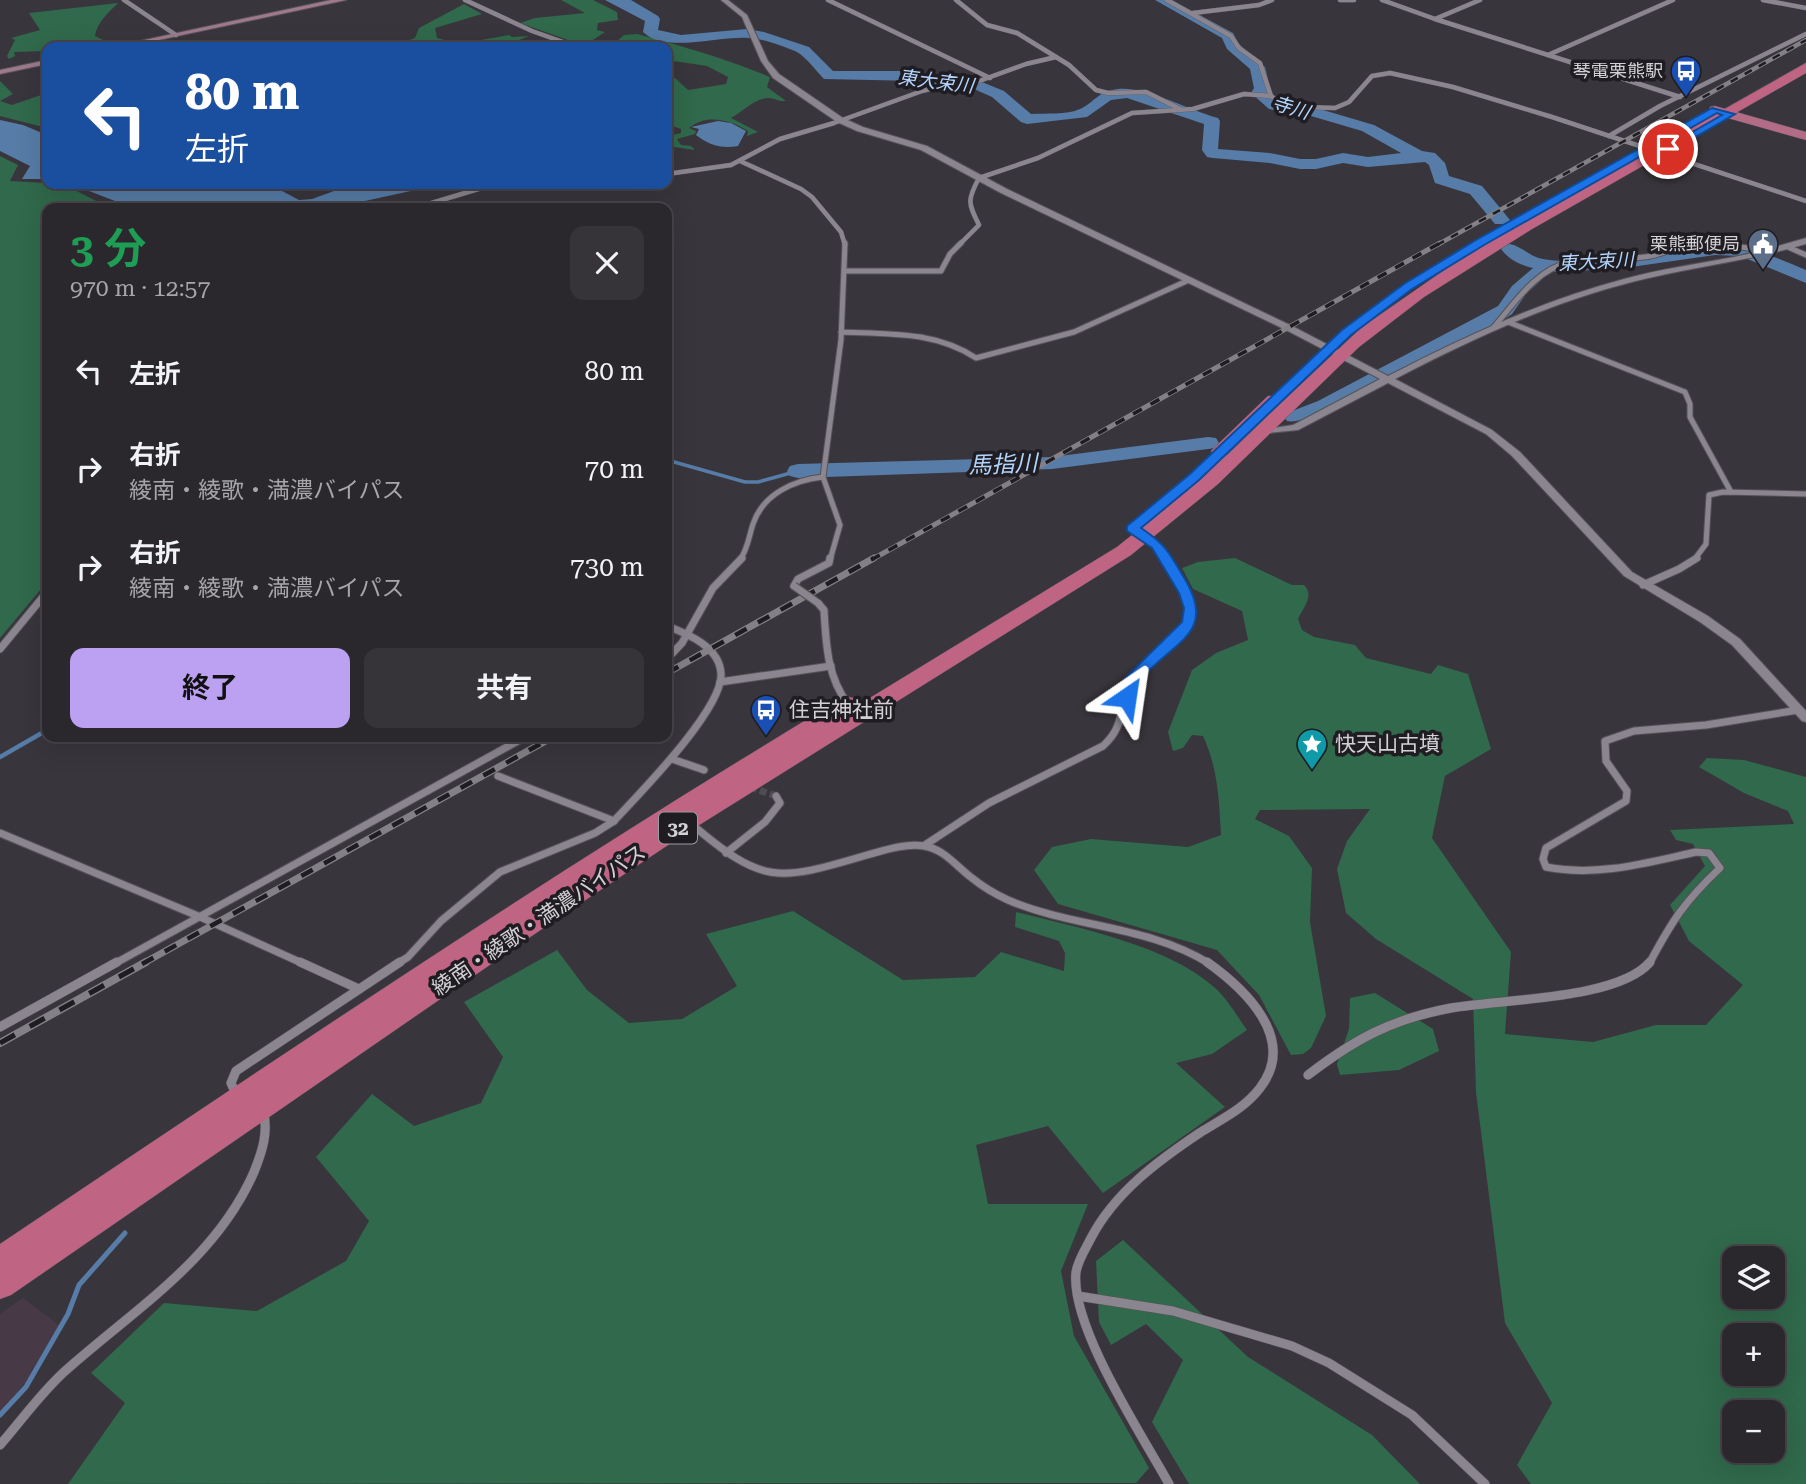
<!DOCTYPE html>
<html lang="ja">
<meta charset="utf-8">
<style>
:root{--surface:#2b282d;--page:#373439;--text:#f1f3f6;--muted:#a6a6aa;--line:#474449;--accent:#bca0f2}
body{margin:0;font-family:"Roboto Serif","Noto Sans JP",serif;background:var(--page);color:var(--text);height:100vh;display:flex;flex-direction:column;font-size:26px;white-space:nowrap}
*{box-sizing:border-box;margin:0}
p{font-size:23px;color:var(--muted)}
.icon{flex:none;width:38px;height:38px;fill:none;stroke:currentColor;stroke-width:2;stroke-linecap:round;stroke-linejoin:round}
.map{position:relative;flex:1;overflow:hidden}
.details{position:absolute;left:42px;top:203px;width:630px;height:539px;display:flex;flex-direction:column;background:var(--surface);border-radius:14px;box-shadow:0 7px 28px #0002,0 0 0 2px var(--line)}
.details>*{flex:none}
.guide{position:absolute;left:42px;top:42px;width:630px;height:147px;border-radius:14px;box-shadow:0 7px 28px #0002,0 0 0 2px var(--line);background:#1a4fa0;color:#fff;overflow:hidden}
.tools{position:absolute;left:1722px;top:1246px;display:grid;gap:14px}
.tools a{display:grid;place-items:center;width:63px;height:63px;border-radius:14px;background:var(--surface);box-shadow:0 7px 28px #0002,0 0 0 2px var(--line);font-size:35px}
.pin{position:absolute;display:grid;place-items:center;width:60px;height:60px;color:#fff;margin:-30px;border:4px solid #fff;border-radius:50%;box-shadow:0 2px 7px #0007}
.me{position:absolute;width:77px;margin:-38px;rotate:32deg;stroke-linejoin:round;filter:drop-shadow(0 0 5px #0008)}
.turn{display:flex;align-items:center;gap:24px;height:147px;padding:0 28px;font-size:32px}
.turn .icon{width:91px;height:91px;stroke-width:2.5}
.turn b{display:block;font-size:49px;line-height:60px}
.round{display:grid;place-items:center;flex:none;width:74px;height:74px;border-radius:14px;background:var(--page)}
.overview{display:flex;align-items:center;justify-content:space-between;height:119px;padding:0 28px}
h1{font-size:42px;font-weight:700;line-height:52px;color:#1e9e55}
.cta{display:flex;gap:14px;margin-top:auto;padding:14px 28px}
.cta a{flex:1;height:80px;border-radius:14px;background:var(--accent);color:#111;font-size:28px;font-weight:700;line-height:80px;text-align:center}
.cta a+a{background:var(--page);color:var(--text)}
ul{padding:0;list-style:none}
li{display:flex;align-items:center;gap:21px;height:98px;padding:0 28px}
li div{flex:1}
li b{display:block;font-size:26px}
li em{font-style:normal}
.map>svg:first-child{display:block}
.commercial{fill:#483946}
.green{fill:#30694b;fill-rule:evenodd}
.water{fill:#567ca7}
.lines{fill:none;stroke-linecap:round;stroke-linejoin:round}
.stream-far3{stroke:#567ca7;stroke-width:2.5}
.stream-far2{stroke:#567ca7;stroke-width:3.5}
.stream-far1{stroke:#567ca7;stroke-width:4.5}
.stream{stroke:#567ca7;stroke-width:5}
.river{fill:#567ca7;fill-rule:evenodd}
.minor-tunnel{stroke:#504c53;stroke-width:7;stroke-dasharray:7 3.5;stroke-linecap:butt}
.minor-far3-casing{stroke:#565258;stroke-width:5}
.minor-far2-casing{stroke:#565258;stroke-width:7}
.minor-far1-casing{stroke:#565258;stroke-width:9}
.minor-casing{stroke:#565258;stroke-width:10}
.tertiary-casing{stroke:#565258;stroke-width:2}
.secondary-casing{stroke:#565258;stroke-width:2}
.primary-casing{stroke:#565258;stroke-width:1}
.trunk-casing{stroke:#565258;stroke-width:1}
.minor-far3{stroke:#8a858e;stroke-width:4.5}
.minor-far2{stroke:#8a858e;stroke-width:5}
.minor-far1{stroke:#8a858e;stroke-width:7}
.minor{stroke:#8a858e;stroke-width:9}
.tertiary{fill:#8a858e;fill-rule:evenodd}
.secondary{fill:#9e798a;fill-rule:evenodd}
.primary{fill:#b26c86;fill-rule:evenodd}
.trunk{fill:#c06483;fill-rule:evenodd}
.rail-far3-casing{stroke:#848186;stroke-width:4.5}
.rail-far2-casing{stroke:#848186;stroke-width:5}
.rail-far1-casing{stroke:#848186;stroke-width:7}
.rail-casing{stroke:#848186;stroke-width:8}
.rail-far3{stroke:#1f1d21;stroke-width:2.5;stroke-dasharray:8;stroke-linecap:butt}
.rail-far2{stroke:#1f1d21;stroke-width:3.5;stroke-dasharray:10;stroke-linecap:butt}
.rail-far1{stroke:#1f1d21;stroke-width:4.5;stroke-dasharray:13;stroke-linecap:butt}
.rail{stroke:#1f1d21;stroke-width:5;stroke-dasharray:17;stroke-linecap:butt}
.minor-bridge-casing{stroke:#565258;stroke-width:9;stroke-linecap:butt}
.minor-bridge{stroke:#8a858e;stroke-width:7}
.route{fill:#1a73e8;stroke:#114b97;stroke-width:2}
.labels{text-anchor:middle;stroke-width:7;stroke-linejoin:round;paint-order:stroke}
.far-poi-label{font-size:18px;fill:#d3d1d5;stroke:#1f1d21;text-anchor:end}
.far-water-label{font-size:19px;font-style:italic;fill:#b3d4fc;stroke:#1f1d21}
.shield{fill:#1f1d21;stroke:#9d9b9f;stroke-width:2}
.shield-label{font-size:19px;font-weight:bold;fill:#d3d1d5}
.poi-label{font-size:21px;fill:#d3d1d5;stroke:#1f1d21;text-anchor:start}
.street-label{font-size:21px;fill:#d3d1d5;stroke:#1f1d21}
.water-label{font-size:23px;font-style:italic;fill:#b3d4fc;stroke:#1f1d21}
</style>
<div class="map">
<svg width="1806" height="1484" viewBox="0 0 1806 1484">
<rect width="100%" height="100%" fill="#39353c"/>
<!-- commercial -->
<path class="commercial" d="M23 1298 59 1325 30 1377 0 1414V1314Z"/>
<!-- green -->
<g class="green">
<path d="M561 0H593L617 12 618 20 598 23 597 30 605 32 590 42 579 44 520 23 535 18 585 13Z"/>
<path d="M118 3C109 12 97 22 95 36L113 45 47 47V51L14 52 15 56 9 59 7 56 15 40 11 38 40 30 29 13Z"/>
<path d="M464 4 482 14 435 28 437 38 459 44 509 35 512 37 529 36 502 47H390L415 38 419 28Z"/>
<path d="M637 34C682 46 727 59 770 77L767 87 786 101C779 102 775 98 768 98 753 99 743 112 731 118L758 132 747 136 748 131C731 120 706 113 689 128L696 131 695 134 677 139 681 145 691 146 695 150 667 146V136L681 133V129L667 124V80L675 78 688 90 726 84 728 77 707 66 667 60V47H615L616 42 624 35Z"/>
<path d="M0 81 13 94 0 101 12 105 47 93V128L0 116Z"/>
<path d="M0 156 18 165 10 181 63 184 110 208H47V582L0 638Z"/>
<path d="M1235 558 1292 585H1304C1315 595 1303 608 1298 619L1302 630 1314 637 1355 645 1366 658 1431 674 1438 665 1468 674 1491 749 1445 776 1432 838 1511 952 1505 1034 1593 1042 1656 1025H1706L1743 985 1689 941 1670 905 1705 866 1693 844 1676 840 1670 830 1794 824 1788 811 1744 793 1699 767 1707 758 1744 760 1806 777V1484H1531L1517 1465 1552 1403 1505 1323 1476 1092 1473 999 1376 939 1346 913 1337 869 1347 841 1370 809 1260 810 1255 819 1289 836 1312 868 1310 922 1326 1016 1311 1048 1303 1054 1291 1055 1259 995 1217 950 1058 904 1034 870 1052 847 1091 839 1188 847 1221 835C1219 800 1218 768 1203 736L1192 735 1183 748 1173 751 1168 732 1192 670 1216 653 1248 640 1242 611 1193 589 1182 568 1198 562ZM1734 1258H1773V1297H1734ZM1734 1335H1773V1374H1734ZM1734 1412H1773V1451H1734Z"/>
<path d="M793 911 903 980 975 977 1001 952 1064 971 1065 953 1059 941 1015 927 1016 912C1076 927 1167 945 1214 987 1227 998 1237 1016 1247 1030L1212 1054 1176 1063 1225 1107 1103 1193 1048 1126 976 1145 988 1204H1088L1061 1271 1074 1336 1149 1468 1136 1483 68 1484 125 1403 91 1373 164 1303 257 1311 346 1261 369 1221 316 1157 372 1094 414 1126 481 1103 503 1057 464 1002 557 950 587 990 629 1023 682 1019 737 986 706 934Z"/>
<path d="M1375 993 1433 1029 1439 1051 1399 1070 1340 1075 1337 1064 1349 1029 1350 998Z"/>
<path d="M1123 1240 1248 1357 1372 1435 1420 1484H1189L1152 1422 1183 1360 1146 1324 1111 1345 1099 1322 1096 1261Z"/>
</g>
<!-- water -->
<g class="water">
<path d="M0 120 23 125 47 135V179H22L30 166 0 151Z"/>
<path d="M718 121 731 123 746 131 738 146C721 149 709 145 696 135L699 129 691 127Z"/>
<path d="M71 184H269L299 200 312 199 334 191 339 184H443L351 204 350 208H122L115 201Z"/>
</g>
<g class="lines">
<!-- stream-far3 -->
<path class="stream-far3" d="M620 2 626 0"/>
<!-- stream-far2 -->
<path class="stream-far2" d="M667 460 745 482H758L798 471"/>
<!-- stream-far1 -->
<path class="stream-far1" d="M0 757 47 730"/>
<!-- stream -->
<path class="stream" d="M0 1415 26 1387 68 1314 79 1285 125 1233"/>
<!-- river -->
<g class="river">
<path d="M605 0H631L658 16 660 19 658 30 681 35 747 29 764 32 809 47 833 71H918L946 78 977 80 1004 91 1031 114C1045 113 1067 115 1080 109 1095 102 1098 91 1118 89 1146 86 1188 110 1218 118L1220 121 1218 149 1270 153 1300 159H1316L1343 153 1368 157 1401 153 1362 131 1311 116 1269 109 1251 93 1254 88 1250 69 1227 49 1222 38 1155 0H1172L1233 33 1239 44 1265 67 1270 88 1267 92 1280 102 1313 107 1374 125 1422 151 1435 153 1445 163 1449 176 1482 186 1510 220 1507 224H1495L1470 194 1435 183 1429 165 1425 162 1368 167 1343 163 1316 169H1300L1270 163 1213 158 1207 157 1202 150 1204 124 1127 98 1111 100 1087 117 1027 124 1021 122 992 97 974 89 946 88 918 81 824 79C816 71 807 58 797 52 783 46 764 39 749 38 721 35 665 54 643 32L645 21Z"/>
<path d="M1510 244C1523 247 1530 257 1543 259 1599 268 1659 251 1715 245 1748 245 1775 257 1806 270V283L1740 256 1715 255 1617 269 1550 272 1526 294 1512 314 1503 320C1468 338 1315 428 1287 421L1284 417 1287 413 1318 401 1498 306 1512 286 1533 268C1520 265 1509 260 1501 249L1504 245Z"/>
<path d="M1208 437 1216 438 1219 443 1216 448 1052 469 798 478 790 476 787 471 790 466 798 464 1052 457Z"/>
</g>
<!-- minor-tunnel -->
<path class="minor-tunnel" d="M750 787 776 796"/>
<!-- minor-far3 casing -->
<g class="minor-far3-casing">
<g id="minor-far3">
<path d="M124 0 176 35"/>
<path d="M465 0 532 31 577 47"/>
<path d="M828 0 990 78"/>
<path d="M956 0 987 25 1017 33 1069 65 1096 90 1108 93 1146 92 1180 109"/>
<path d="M1167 0 1231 36 1239 48 1260 63 1271 96"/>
<path d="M1340 0H1354"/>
<path d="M1382 0 1435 19"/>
<path d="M1480 0 1435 19 1680 97"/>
<path d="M1763 0 1806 8"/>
<path d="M1193 13 1259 5 1272 0"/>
<path d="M1548 55 1673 0"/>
<path d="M1609 136 1660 106 1806 34"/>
<path d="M740 161 801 189 812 197 841 232 845 245"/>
<path d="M667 174 731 165 780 139 834 123 922 91 945 85 971 84 1026 64 1056 57"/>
<path d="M415 208 495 184"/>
<path d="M959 245 979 225C968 203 967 200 979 178L1038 158 1132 113 1193 109 1244 94 1271 96 1278 101 1302 107 1335 108 1349 102 1372 76 1390 73 1453 87 1552 117 1806 201"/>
<path d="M1683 245H1731"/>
</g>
</g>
<!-- minor-far2 casing -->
<g class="minor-far2-casing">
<g id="minor-far2">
<path d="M1711 243 1770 251"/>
<path d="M1788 247 1806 255"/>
<path d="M846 271H941L950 254 961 243"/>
<path d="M1508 322 1685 392 1690 404V417L1731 492"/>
<path d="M1493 328C1514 304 1536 269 1570 262 1594 257 1620 260 1645 257 1663 255 1678 245 1697 243"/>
<path d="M841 332C888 334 935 331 976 358L1074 332 1189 280"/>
<path d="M1132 529 1158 545 1167 560"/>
<path d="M740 560C748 548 749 536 753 524 763 494 794 480 823 477"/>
<path d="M830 560 840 525 823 477 841 340 845 243"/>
<path d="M1694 560 1706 544 1709 495 1723 492 1806 494"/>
</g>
</g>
<!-- minor-far1 casing -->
<g class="minor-far1-casing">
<g id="minor-far1">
<path d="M1643 585 1679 569 1697 558"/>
<path d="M794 586 798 579 829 563 830 558"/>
<path d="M818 603 824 610C826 643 827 677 848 704"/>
<path d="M0 649 47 592"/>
<path d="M667 659 682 643 713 588 742 558"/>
<path d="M720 682 831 666"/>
<path d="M672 759 704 770"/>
<path d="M498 776 614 821C639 794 723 709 721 674 720 647 688 634 667 626"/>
<path d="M689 822C763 885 776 882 867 855 885 850 906 843 924 846 944 849 956 866 972 878 983 887 995 894 1008 900 1073 928 1148 925 1210 964"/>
<path d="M0 833 198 916 304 964"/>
<path d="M925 845 989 803 1103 746C1126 725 1118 709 1129 683 1133 675 1145 667 1152 660 1201 613 1200 617 1166 558"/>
<path d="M726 853 765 822 780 803 776 796"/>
<path d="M114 964 525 737"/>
<path d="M397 964 408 957 441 921 500 872 595 833 614 821"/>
<path d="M1649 964C1672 921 1684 902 1720 868L1709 853 1696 852C1646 863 1598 877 1546 867L1543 859 1546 848 1626 801 1627 791 1606 761 1605 741 1634 731 1706 725 1798 710"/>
</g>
</g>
<!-- minor casing -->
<g class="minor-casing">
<g id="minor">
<path d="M300 962 359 989"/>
<path d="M0 1027 117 962"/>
<path d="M1308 1075C1355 1039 1392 1019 1451 1008 1500 999 1618 1000 1650 962"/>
<path d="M236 1094 231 1083 236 1071 400 962"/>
<path d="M1078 1296 1173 1311 1292 1346 1329 1363 1412 1415 1485 1484"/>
<path d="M0 1445C21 1421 40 1394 64 1372 133 1310 215 1261 254 1172 262 1152 269 1132 263 1110"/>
<path d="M1169 1484C1142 1435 1070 1326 1076 1272 1078 1260 1086 1248 1091 1238 1115 1192 1159 1160 1201 1132 1222 1119 1245 1108 1260 1088 1298 1039 1245 989 1207 962"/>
</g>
</g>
<!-- tertiary casing -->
<g class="tertiary-casing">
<path id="tertiary" d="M721 0H728L747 15 768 61 779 74 843 118 863 127 927 146 1007 189 1292 326 1388 376C1463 337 1541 301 1624 279 1660 269 1697 264 1734 257 1758 252 1782 245 1806 238V244L1784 250C1734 263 1682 269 1632 282 1549 303 1470 340 1395 379L1492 430 1520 452 1632 572 1708 616 1740 639 1806 711V722L1802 721 1732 645 1700 622 1624 576 1512 456 1486 434 1388 383 1298 430 1259 434V430L1293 425 1380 379 1286 330 1001 193 921 150 857 131 837 122 773 78 761 61 742 17Z"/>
</g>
<!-- secondary casing -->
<g class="secondary-casing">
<g id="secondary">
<path d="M331 0H346L126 47H112Z"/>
<path d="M47 60V64L0 74V70Z"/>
</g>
</g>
<!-- primary casing -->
<g class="primary-casing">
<path id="primary" d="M1715 106 1806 132V140L1710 113V107Z"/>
</g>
<!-- trunk casing -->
<g class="trunk-casing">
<path id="trunk" d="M1806 63V73L1532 229 1424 297 1359 347 1218 484 1131 555 680 837 536 933 11 1295 0 1299V1244C278 1058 554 871 841 699L849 697 857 699 860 704 1117 547 1187 491 1276 408 1227 455H1213L1211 451 1268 396H1280L1283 400 1281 403 1361 328 1466 255Z"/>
</g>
<!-- minor-far3 -->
<use href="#minor-far3" class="minor-far3"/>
<!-- minor-far2 -->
<use href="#minor-far2" class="minor-far2"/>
<!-- minor-far1 -->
<use href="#minor-far1" class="minor-far1"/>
<!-- minor -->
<use href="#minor" class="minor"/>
<!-- tertiary -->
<use href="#tertiary" class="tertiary"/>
<!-- secondary -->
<use href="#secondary" class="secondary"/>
<!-- primary -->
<use href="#primary" class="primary"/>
<!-- trunk -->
<use href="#trunk" class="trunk"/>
<!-- rail-far3 casing -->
<g class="rail-far3-casing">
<path id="rail-far3" d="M1437 245 1806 40"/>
</g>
<!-- rail-far2 casing -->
<g class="rail-far2-casing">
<path id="rail-far2" d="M871 560 1440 243"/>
</g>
<!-- rail-far1 casing -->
<g class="rail-far1-casing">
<g id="rail-far1">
<path d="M667 673 874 558"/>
<path d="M142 964 553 737"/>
</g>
</g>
<!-- rail casing -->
<g class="rail-casing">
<path id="rail" d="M0 1043 146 962"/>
</g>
<!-- rail-far3 -->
<use href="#rail-far3" class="rail-far3"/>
<!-- rail-far2 -->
<use href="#rail-far2" class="rail-far2"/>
<!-- rail-far1 -->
<use href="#rail-far1" class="rail-far1"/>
<!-- rail -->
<use href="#rail" class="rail"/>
<!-- minor-bridge casing -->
<g class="minor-bridge-casing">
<path id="minor-bridge" d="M794 586 818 603"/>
</g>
<!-- minor-bridge -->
<use href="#minor-bridge" class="minor-bridge"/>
</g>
<!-- route -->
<path class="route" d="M1712 108 1735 114 1671 151 1663 149 1722 115 1717 113 1484 245 1412 289 1351 335 1199 480 1141 528C1165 544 1169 552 1183 576 1219 634 1174 640 1140 680 1136 686 1136 694 1132 700H1121L1119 697 1125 678 1182 622 1184 608 1179 593 1152 548 1127 531V526L1190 474 1342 330 1404 284 1476 240Z"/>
<!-- icons -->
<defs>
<g id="bus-pin" transform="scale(1.575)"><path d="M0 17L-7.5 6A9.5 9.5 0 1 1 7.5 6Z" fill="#1a4fb4" stroke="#1f1d21"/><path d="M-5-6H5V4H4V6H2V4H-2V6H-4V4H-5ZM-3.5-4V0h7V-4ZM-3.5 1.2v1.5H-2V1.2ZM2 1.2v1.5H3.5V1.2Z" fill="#fff"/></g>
<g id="civic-pin" transform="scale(1.575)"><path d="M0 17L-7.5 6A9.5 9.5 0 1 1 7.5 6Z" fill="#5c6f8a" stroke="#1f1d21"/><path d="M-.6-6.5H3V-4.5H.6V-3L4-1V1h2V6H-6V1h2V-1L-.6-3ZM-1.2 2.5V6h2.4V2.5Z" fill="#fff"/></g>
<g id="sight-pin" transform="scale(1.575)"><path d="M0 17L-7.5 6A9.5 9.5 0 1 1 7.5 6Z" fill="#0f9aa8" stroke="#1f1d21"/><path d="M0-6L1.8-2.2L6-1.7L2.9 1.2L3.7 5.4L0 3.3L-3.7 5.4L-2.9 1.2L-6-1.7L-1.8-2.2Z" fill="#fff"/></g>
</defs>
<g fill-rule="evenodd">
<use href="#bus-pin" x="1686" y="71"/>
<use href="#civic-pin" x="1763" y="244"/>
<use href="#bus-pin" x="766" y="710"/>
<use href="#sight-pin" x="1312" y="744"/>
</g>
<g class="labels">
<!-- far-poi labels -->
<g class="far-poi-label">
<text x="1663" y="77">琴電栗熊駅</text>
<text x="1740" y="250">栗熊郵便局</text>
</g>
<!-- far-water labels -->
<g class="far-water-label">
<text transform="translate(936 81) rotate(7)" y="7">東大束川</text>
<text transform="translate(1291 107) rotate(17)" y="7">寺川</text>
<text transform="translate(1596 261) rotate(-3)" y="7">東大束川</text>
</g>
<!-- shield labels -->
<rect class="shield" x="659" y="812.5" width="38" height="31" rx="5"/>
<g class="shield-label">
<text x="678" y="835">32</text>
</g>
<!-- poi labels -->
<g class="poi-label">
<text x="789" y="717">住吉神社前</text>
<text x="1335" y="751">快天山古墳</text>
</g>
<!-- street labels -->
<g class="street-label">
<text transform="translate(539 920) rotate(-34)" y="7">綾南・綾歌・満濃バイパス</text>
</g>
<!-- water labels -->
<g class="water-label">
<text transform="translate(1003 464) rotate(-2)" y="8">馬指川</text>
</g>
</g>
</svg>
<div class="tools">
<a><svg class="icon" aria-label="layers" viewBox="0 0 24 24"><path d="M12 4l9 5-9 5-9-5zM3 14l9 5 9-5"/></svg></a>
<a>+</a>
<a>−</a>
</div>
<div class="pin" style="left:1668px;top:149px;background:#d93025"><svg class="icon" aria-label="arrive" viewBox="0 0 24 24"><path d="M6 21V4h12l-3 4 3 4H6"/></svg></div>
<svg class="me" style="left:1127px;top:697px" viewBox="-20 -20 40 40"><path d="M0-17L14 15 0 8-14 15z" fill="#1a73e8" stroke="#fff" stroke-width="4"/></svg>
<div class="guide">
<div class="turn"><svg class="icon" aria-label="left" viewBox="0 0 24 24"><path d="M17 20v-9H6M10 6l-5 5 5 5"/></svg><div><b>80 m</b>左折</div></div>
</div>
<section class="details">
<div class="overview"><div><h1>3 分</h1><p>970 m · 12:57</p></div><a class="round"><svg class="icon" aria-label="close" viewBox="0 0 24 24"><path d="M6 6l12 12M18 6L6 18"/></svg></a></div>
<ul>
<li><svg class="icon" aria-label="left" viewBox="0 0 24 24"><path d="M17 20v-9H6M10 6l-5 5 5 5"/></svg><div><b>左折</b></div><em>80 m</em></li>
<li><svg class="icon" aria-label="right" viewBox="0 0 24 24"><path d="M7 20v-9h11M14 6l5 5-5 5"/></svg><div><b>右折</b><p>綾南・綾歌・満濃バイパス</p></div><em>70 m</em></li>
<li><svg class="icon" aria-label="right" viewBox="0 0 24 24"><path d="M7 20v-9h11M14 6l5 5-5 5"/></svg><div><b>右折</b><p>綾南・綾歌・満濃バイパス</p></div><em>730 m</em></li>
</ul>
<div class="cta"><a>終了</a><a>共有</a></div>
</section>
</div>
